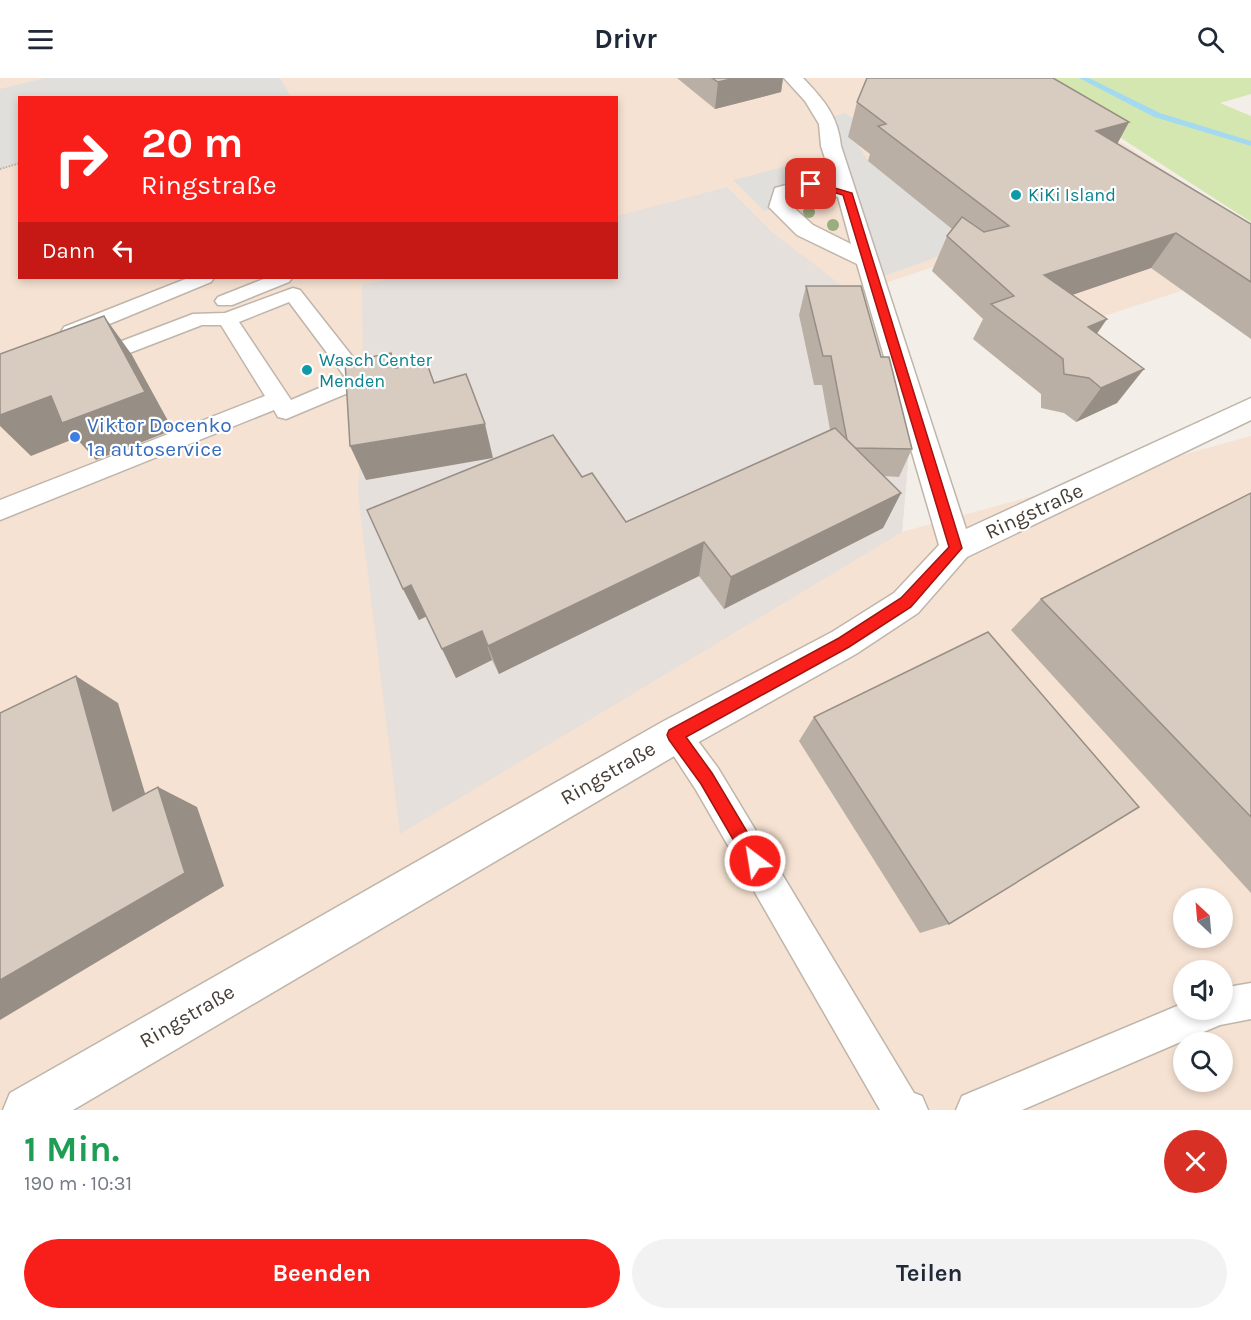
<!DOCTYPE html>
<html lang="de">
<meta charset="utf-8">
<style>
:root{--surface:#fff;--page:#f2f2f3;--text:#1f2937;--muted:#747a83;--accent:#f81e19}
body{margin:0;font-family:Karla,sans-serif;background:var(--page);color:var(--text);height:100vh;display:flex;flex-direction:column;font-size:22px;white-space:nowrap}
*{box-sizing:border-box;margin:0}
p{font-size:20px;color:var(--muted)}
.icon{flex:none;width:33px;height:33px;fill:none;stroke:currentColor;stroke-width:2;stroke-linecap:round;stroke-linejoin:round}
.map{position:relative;height:1032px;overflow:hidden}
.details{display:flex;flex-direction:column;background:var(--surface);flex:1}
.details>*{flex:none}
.banner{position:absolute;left:18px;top:18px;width:600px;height:183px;border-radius:0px;box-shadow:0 3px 9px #0003;background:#f81e19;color:#fff;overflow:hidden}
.needle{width:39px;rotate:334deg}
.buttons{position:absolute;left:1173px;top:810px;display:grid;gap:12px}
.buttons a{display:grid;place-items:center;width:60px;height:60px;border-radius:50%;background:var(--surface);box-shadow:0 3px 9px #0003;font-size:30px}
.pin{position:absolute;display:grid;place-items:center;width:51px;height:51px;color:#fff;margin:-26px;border-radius:12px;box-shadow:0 3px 9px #0006}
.me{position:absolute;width:66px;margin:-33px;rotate:329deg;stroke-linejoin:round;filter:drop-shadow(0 0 4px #0008)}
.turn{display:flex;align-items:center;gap:21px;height:126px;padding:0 24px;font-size:27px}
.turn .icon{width:78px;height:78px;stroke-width:2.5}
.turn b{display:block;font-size:42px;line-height:51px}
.then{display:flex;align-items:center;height:57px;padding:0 24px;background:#0003;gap:12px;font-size:22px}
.round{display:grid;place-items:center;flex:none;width:63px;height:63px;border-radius:32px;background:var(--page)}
.summary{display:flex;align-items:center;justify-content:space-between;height:102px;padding:0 24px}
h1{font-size:36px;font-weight:700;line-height:45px;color:#1e9e55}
.action{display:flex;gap:12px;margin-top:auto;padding:12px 24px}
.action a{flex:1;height:69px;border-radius:36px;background:var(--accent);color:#fff;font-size:24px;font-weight:700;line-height:69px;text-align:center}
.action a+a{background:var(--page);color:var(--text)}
header{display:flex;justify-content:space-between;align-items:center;height:78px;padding:0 24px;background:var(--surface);font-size:27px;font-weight:700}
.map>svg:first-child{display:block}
.commercial{fill:#f5e2d2;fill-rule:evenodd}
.industrial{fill:#e6e0dc}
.green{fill:#d5e7b0}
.parking{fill:#e1dfdc}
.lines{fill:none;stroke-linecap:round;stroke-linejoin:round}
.stream{fill:#a4daf0;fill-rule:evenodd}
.lane-casing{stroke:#bfb5aa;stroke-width:3}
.street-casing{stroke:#bfb5aa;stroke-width:3}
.path{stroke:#c0ae9b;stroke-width:2;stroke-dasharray:1.5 1.5;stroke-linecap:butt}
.lane{fill:#fff;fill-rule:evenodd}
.street{fill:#fff;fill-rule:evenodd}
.tree{fill:#9aad7e}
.wall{fill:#baafa4}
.shaded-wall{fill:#978e86}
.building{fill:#d8cbbf;stroke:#978e86;stroke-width:1.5}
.route{fill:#f81e19;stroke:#a11410;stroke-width:1.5}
.culture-dot{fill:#0f9aa8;stroke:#fff;stroke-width:2}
.shop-dot{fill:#3f7fe0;stroke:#fff;stroke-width:2}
.labels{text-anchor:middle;stroke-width:4.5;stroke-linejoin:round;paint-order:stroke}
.far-culture-label{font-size:18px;fill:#0d838f;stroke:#fff;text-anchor:start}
.shop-label{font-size:21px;fill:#366cbe;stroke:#fff;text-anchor:start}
.street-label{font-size:21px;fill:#463e36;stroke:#fff}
</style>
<header><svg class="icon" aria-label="menu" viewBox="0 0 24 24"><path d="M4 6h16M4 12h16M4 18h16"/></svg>Drivr<svg class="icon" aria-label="search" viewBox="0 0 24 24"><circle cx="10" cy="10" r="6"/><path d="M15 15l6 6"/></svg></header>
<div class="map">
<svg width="1251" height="1032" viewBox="0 0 1251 1032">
<rect width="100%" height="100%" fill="#f3eee7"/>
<!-- commercial -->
<path class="commercial" d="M0 0H1021L1251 148V190L1083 245 989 170 853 216 878 262 892 305 908 384 902 454 1251 358V1032H0ZM20 20H616V200H20ZM1184 820H1222V860H1184ZM1184 892H1222V932H1184ZM1184 964H1222V1004H1184Z"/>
<!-- industrial -->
<path class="industrial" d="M727 109 773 155 853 216 878 262 889 305 899 331 908 384 902 454 400 756 358 416 363 303 362 207 389 200H616L617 138Z"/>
<!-- green -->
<path class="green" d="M1028 0H1251V16L1220 25 1251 38V144Z"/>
<!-- parking -->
<g class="parking">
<path d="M45 0H280L291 19 20 20 19 86 0 92V11Z"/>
<path d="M845 35 855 42 858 67 868 83 951 150 968 168 884 198 867 182 825 41Z"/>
<path d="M791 87 811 106 782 114 780 129 764 133 733 102Z"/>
</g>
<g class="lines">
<!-- stream -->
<path class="stream" d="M1079 0H1089L1160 35 1251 63V68L1154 39Z"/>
<!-- lane casing -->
<g class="lane-casing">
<g id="lane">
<path d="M188 200H214L211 204 78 259H64L61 254 64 249Z"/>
<path d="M266 200H292L289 204 232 227H218L215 223 218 219Z"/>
<path d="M293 210 300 212 367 297 370 302 367 307 286 341 278 339 274 332 0 442V422L265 318 221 247H202L93 289 85 287 82 282 85 277 193 236 225 235ZM289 224 345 299 291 322 239 244Z"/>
<path d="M675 642 686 647 718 690 914 1015 922 1018 928 1032H880L696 712 660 657 664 647Z"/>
<path d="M1251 905V941L1220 947 1022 1032H956L962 1018 1184 925V932H1222V910Z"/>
</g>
</g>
<!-- street casing -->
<g class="street-casing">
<path id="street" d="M784 0H803C824 22 838 38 841 68L966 451 1251 320V342L967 479 918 535 856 576 688 670 73 1032H3L10 1015 662 644 832 554 894 515 939 467 857 186 797 157 769 129 775 110 811 100 833 105 821 68 819 46 805 23ZM811 112 838 119 851 166 813 147 791 127 792 118Z"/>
</g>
<!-- path -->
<path class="path" d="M0 91 20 85"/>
<!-- lane -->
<use href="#lane" class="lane"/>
<!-- street -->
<use href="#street" class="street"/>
</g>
<!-- trees -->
<g class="tree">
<circle cx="815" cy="91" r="5"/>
<circle cx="809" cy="134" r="6"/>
<circle cx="833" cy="147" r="6"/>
</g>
<!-- wall -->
<g class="wall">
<path d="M677 0H783L781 14 715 31Z"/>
<path d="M857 24 1129 44 1117 66 1251 146V261L1151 190 1072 217 1096 256 1117 325 1076 344 1064 335 1041 330V316L973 261 983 241 932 193 947 158 952 151 868 83 870 76 848 59Z"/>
<path d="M806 208 881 279 912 371 899 399 884 398 901 415 883 450 724 531 699 498 499 596 492 582 456 600 427 538 419 542 403 511 626 444 830 352 822 307H814L799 237Z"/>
<path d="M1251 415V815L1011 552 1041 521Z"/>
<path d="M814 639 949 846 920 855 799 663Z"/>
</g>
<!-- shaded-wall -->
<g class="shaded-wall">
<path d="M735 0H783L781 14 715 31 718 4Z"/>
<path d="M1129 44 1110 79 1096 53Z"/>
<path d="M1176 155 1151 190 1025 233 1044 197Z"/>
<path d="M104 238 132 277 173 352 96 382 76 360 31 378 0 348V337L51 318Z"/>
<path d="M1107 241 1083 276 1088 249Z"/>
<path d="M1144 291 1117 325 1076 344 1101 310Z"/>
<path d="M485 346 493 380 366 402 350 368Z"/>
<path d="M901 415 883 450 724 531 731 499Z"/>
<path d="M704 464 699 498 499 596 488 568Z"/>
<path d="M411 507 427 538 419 542 403 511Z"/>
<path d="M482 553 492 582 456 600 442 571Z"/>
<path d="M76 598 118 625 156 752 113 733Z"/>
<path d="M158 709 197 729 224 808 0 942V902Z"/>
</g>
<!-- building -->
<g class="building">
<path d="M712 0H735L718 4Z"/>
<path d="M867 0H1053L1129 44 1096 53 1251 146V204L1176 155 1044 197 1107 241 1088 249 1144 291 1101 310 1089 300 1064 296 1063 281 991 226 1014 218 947 158 962 139 984 154 1009 148 878 48 886 46 857 24Z"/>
<path d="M806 208H861L881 279H889L912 371 855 370 847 362 831 278H823Z"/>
<path d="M104 238 145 314 62 345 51 318 0 337V276Z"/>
<path d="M391 275 395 290 426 283 434 305 466 296 485 346 350 368 345 284Z"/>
<path d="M835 350 901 415 731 499 704 464 488 568 482 553 442 571 411 507 403 511 367 432 553 357 582 399 592 395 626 444Z"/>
<path d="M1251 415V739L1041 521Z"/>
<path d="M988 554 1139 729 949 846 814 639Z"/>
<path d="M76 598 113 733 158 709 185 795 0 902V635Z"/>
</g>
<!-- route -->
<path class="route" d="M811 103 852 115 962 470 911 529 849 569 686 659 712 695 761 777 764 783 761 789 755 791 749 789 701 706 669 662 667 657 669 652 839 560 901 520 949 469 843 117 808 107Z"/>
<!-- markers -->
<g class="culture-dot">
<circle cx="1016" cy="117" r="6"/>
<circle cx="307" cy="292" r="6"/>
</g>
<circle class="shop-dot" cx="75" cy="359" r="6"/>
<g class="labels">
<!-- far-culture labels -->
<g class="far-culture-label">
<text x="1028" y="123">KiKi Island</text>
<text x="319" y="288">Wasch Center<tspan x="319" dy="21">Menden</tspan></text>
</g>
<!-- shop labels -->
<g class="shop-label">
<text x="87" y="354">Viktor Docenko<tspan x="87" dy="24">1a autoservice</tspan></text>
</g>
<!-- street labels -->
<g class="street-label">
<text transform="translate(1034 433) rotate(-25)" y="7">Ringstraße</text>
<text transform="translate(608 695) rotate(-30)" y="7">Ringstraße</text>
<text transform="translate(187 938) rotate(-30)" y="7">Ringstraße</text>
</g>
</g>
</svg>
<div class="buttons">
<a><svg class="needle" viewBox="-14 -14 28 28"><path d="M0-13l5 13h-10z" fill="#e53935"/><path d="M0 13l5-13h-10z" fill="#747a83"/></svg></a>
<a><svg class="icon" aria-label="sound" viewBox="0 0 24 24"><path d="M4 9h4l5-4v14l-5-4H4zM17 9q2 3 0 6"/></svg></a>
<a><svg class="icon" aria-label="search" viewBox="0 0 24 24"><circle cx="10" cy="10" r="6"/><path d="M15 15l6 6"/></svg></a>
</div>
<div class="pin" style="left:811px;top:106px;background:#d93025"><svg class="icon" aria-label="arrive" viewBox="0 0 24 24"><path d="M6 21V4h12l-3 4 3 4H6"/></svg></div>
<svg class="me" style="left:755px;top:783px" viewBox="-20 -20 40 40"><circle r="17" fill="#f81e19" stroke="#fff" stroke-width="3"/><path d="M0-11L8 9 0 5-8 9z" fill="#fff"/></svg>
<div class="banner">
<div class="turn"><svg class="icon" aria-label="right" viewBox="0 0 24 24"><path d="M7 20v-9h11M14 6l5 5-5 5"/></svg><div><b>20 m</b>Ringstraße</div></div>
<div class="then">Dann<svg class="icon" aria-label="left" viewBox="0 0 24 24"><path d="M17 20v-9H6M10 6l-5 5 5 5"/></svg></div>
</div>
</div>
<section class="details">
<div class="summary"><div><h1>1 Min.</h1><p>190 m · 10:31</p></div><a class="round" style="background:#d93025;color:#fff"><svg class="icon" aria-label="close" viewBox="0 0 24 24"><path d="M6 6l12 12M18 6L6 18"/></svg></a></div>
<div class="action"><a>Beenden</a><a>Teilen</a></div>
</section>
